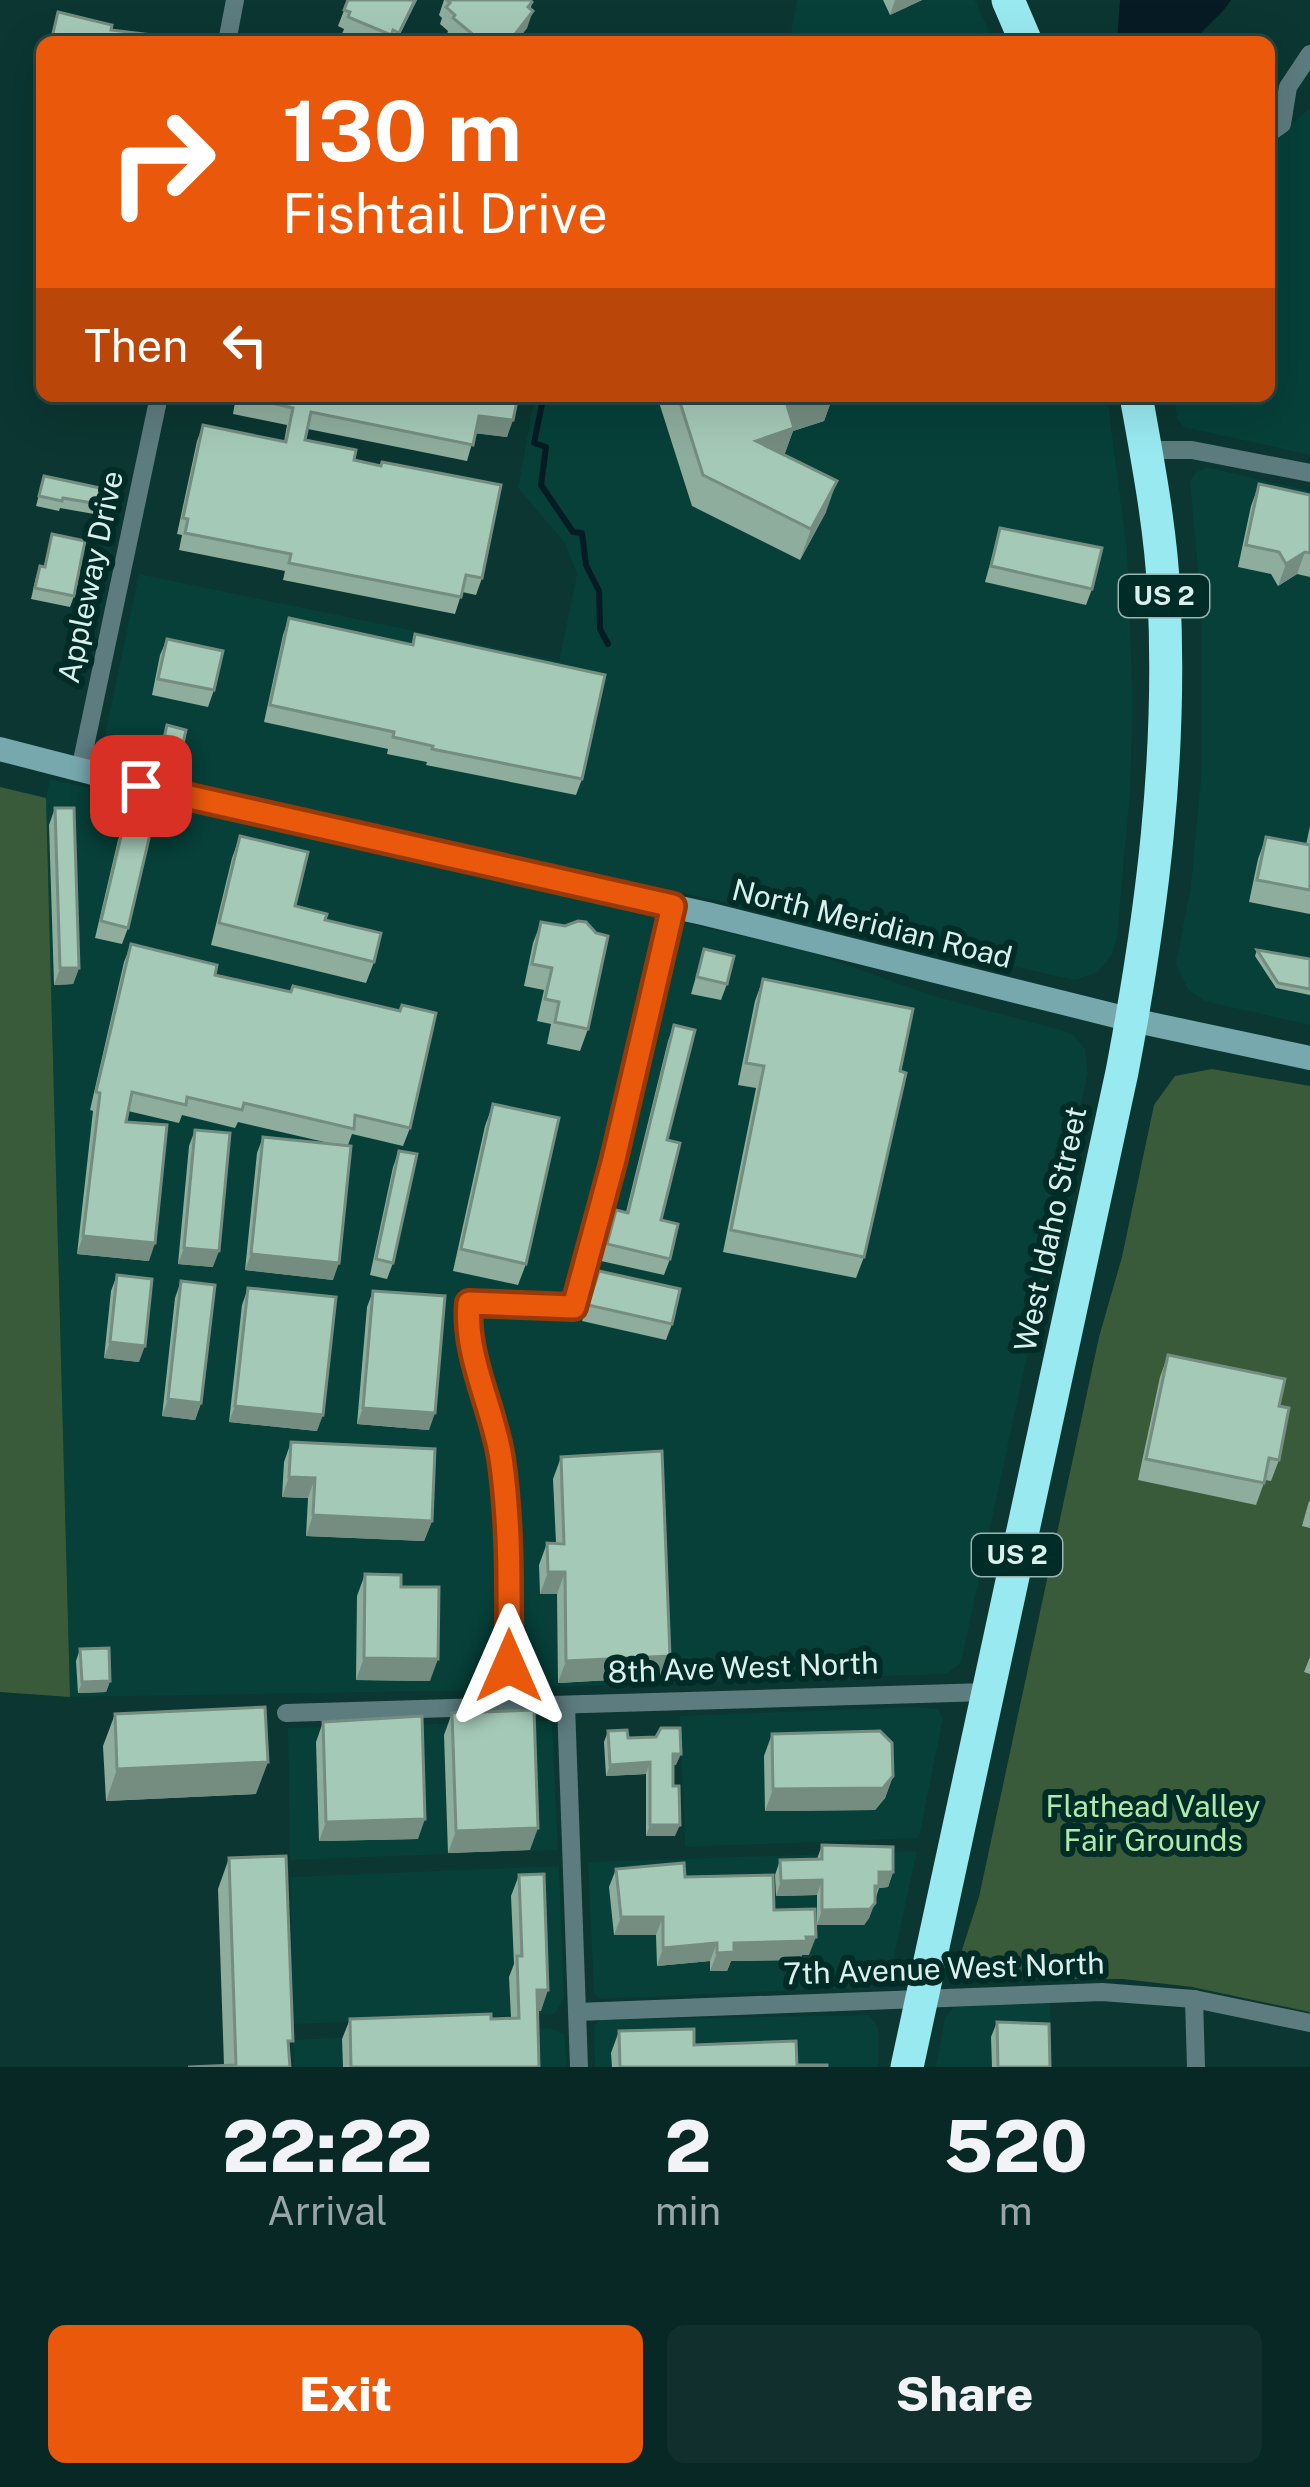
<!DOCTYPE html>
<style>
:root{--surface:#082825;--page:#11302d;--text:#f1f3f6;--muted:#98a6a7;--line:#294442;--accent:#ea580c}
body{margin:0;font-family:"Public Sans",sans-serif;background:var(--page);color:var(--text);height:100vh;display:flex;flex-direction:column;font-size:45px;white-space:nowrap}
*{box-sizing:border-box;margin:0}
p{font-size:39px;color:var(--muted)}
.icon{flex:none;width:66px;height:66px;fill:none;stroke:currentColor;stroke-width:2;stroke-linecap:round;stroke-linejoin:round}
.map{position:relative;height:2067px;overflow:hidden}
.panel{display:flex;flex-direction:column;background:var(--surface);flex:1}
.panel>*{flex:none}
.hud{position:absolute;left:36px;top:36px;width:1239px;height:366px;border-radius:18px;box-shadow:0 12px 48px #0002,0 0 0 3px var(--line);background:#ea580c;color:#fff;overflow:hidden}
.pin{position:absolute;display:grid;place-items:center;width:102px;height:102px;color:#fff;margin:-51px;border-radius:24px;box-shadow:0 6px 18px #0006}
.me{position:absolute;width:132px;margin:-66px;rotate:0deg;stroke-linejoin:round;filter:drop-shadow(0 0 9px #0008)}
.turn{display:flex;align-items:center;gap:42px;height:252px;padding:0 48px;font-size:54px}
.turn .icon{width:156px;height:156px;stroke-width:2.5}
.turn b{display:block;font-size:84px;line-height:102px}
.then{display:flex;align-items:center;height:114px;padding:0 48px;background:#0003;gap:24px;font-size:45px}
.eta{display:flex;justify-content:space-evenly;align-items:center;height:204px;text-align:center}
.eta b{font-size:72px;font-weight:800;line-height:84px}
.cta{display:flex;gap:24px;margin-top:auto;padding:24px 48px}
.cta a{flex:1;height:138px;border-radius:18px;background:var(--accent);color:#fff;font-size:48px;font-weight:800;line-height:138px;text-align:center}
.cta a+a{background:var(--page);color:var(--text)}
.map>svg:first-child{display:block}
.built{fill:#064039}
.green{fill:#3a5b39}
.water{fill:#061b23}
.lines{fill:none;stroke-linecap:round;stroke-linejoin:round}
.stream{stroke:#061b23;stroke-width:6}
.street{stroke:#5d7c7f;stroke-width:18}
.secondary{stroke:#76a8ad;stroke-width:24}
.highway{stroke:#99e9f1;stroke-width:33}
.wall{fill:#8ead9d}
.shaded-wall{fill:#748d80}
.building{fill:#a5c9b7;stroke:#748d80;stroke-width:3}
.route-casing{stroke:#983908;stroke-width:30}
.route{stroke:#ea580c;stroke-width:21}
.labels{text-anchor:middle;stroke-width:12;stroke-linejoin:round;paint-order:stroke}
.shield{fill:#002c27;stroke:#99b5b2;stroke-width:3}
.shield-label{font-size:27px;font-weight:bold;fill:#dbf0ed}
.street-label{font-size:30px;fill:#dbf0ed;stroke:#002c27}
.park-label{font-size:30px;fill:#aeebaa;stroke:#002c27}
</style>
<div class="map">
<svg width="1310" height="2067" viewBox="0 0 1310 2067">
<rect width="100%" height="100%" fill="#0b3631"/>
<!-- built -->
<g class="built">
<path d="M797 0H975L994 42H789Z"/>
<path d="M1310 102V455L1184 427 1177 418 1174 396H1269V144L1309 109Z"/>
<path d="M535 396H1107L1127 549 1133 704 1130 793 1117 938 1111 956 1098 972 1075 980 113 767 103 744 139 574 559 661 577 574 565 543 518 488Z"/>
<path d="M1206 467 1310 491V1025L1204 1001 1188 990 1176 964 1191 885 1202 767V617L1190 482 1195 473Z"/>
<path d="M50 779 658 917 606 1157 571 1288 558 1297 457 1290 454 1332 483 1423 492 1466 498 1540V1690L70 1697 46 798Z"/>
<path d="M681 922 807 951 934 996 1072 1033 1085 1049 1088 1073 961 1663 946 1674 520 1688 518 1540 511 1461 478 1325 489 1312 579 1318 664 1005Z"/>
<path d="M912 1707 938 1709 943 1718 919 1838 685 1847 680 1716Z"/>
<path d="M552 1721 558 1850 290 1860 288 1728Z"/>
<path d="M917 1851 892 1965 871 1987 600 1999 594 1993 588 1862Z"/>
<path d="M559 1866 564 1998 555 2014 293 2024 291 1877Z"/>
<path d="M1050 2002 1052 2067H936L945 2017 954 2007Z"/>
<path d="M869 2015 878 2027V2067H595L594 2026 599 2020Z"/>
<path d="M551 2028 564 2034 567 2067H294L293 2040Z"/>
</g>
<!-- green -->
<g class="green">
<path d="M0 787 46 798 70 1697 0 1692Z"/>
<path d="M1212 1069 1310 1086V2012L1192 1987 1123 1979H978L963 1970 960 1956 979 1897 1099 1337 1122 1257 1154 1105 1175 1076Z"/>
</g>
<!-- water -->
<path class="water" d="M1120 0H1231C1221 17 1205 25 1194 42H1117Z"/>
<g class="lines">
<!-- stream -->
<path class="stream" d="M560 396 543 399 534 443 546 447 541 485 573 532 582 533 586 565 599 591 600 629 608 644"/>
<!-- street -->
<g class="street">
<path d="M227 42 235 0"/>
<path d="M1269 133 1282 124 1288 87 1310 54"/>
<path d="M1146 450H1192L1310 473"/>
<path d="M80 770 159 396"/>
<path d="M566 1705 579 2067"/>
<path d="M509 1707C509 1626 511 1545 502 1465 495 1411 463 1357 469 1303L574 1307 614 1159 673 906"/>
<path d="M286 1713 987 1692"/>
<path d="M1194 1999 1196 2067"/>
<path d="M577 2012 1102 1992 1194 1999 1310 2023"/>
</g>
<!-- secondary -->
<path class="secondary" d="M0 749 224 807 707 914 1132 1020 1310 1058"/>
<!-- highway -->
<g class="highway">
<path d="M1008 0 1026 42"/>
<path d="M907 2067 1122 1072C1152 914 1172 758 1164 596 1161 530 1148 462 1136 396"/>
</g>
</g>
<!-- wall -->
<g class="wall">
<path d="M348 0H417L396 42H361L342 34 344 29 338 26Z"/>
<path d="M444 0H530L532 2 527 28 516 42H456L447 34 448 31 440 24 442 18 439 15Z"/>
<path d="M883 0H922L890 15Z"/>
<path d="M42 212V245L35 243Z"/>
<path d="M236 396H518L507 437 475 433 467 461 308 429 305 440 354 460 482 578 476 595 462 592 455 614 283 580 285 571 179 550 182 535 177 534 197 441 203 425 284 442 287 425 233 414Z"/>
<path d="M657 396H833L824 421 793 431 784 455 826 512 800 560 692 506Z"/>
<path d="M44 476 98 504 94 514 60 508 59 511 36 506Z"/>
<path d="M1259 484 1310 495V577L1297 574 1278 586 1271 574 1238 567 1251 506Z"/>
<path d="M1000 528 1092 589 1086 605 985 582Z"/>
<path d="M52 534 74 596 70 607 31 599 36 577 40 566H44Z"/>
<path d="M289 618 411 645 415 634 582 779 576 795 426 765 427 762 387 754 388 749 264 722 283 635Z"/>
<path d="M167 639 214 690 208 707 152 695 160 655Z"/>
<path d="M167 725 182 748 180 753 160 749Z"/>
<path d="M55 808 79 968 73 984 54 985 49 825Z"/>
<path d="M124 824 128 928 122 944 95 938 118 840Z"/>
<path d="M1310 826V914L1249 902 1258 859 1266 837 1306 845Z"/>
<path d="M240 836 295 906 325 920 374 962 366 983 211 945 232 858Z"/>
<path d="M541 922 588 1029 580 1051 547 1044 551 1024 537 1021 544 990 524 986 533 943Z"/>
<path d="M131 944 215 975 410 1128 403 1146 352 1134 348 1145 333 1280 245 1270 257 1153 263 1137 333 1144 238 1122 235 1128 182 1115 179 1123 128 1111 126 1122 149 1261 77 1254 93 1111 90 1110 124 962Z"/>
<path d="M704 949 727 984 721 1000 691 994Z"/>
<path d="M1257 950 1310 959V995L1276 988 1255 956Z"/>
<path d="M763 979 864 1257 856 1278 723 1252 756 1088 738 1085 755 1001Z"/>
<path d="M674 1025 661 1220 670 1259 664 1275 601 1261 616 1210 626 1212 668 1041Z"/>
<path d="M493 1104 526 1264 518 1285 453 1271 485 1126Z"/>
<path d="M195 1130 213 1267 178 1264 189 1146Z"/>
<path d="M399 1151 393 1263 387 1279 370 1275 393 1167Z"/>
<path d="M599 1271 672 1324 666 1340 582 1321Z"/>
<path d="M117 1275 139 1362 104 1358 111 1291Z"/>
<path d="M181 1281 201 1403 195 1420 162 1416 175 1298Z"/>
<path d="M248 1288 317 1431 229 1422 242 1305Z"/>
<path d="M373 1291 429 1430 357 1424 367 1307Z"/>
<path d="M1168 1355 1279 1406V1460L1271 1481 1265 1480 1256 1505 1138 1480 1160 1377Z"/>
<path d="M291 1442 432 1521 424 1541 306 1536 308 1498 282 1497 284 1462Z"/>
<path d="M561 1457 670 1656 662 1677 558 1683 557 1594H540L539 1565 547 1543H556L553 1479Z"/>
<path d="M1309 1501 1310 1502V1528L1302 1526Z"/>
<path d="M365 1574 401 1587 430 1681 356 1680 357 1596Z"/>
<path d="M80 1649 110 1681 106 1692 78 1693 76 1661Z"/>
<path d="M1310 1657V1674L1304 1672Z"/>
<path d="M452 1713 530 1850 448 1853 444 1735Z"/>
<path d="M115 1714 256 1794 106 1801 103 1746Z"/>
<path d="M323 1722 418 1839 319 1841 316 1742Z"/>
<path d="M608 1731 628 1738 676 1765H673L675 1836H646V1774L606 1776 604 1742Z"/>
<path d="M772 1734 893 1776 885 1798 875 1810 765 1811 764 1756Z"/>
<path d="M822 1845 893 1872 888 1887 879 1888 869 1918 864 1925H817V1895L776 1896 775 1875 780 1860 817 1859Z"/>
<path d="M229 1858 289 2051 290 2067 224 2065 218 1889Z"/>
<path d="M616 1869 685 1877 774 1910 809 1955H802L800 1960 731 1961 727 1971H710V1961L657 1966 656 1935H614L609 1887Z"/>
<path d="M519 1875 541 2011H537L539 2067H343L342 2039 350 2019 511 2018 509 1977 514 1964 511 1896Z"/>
<path d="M997 2022 1050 2067H992L991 2037Z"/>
<path d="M619 2031 797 2065 827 2067H612L611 2053Z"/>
</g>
<!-- shaded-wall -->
<g class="shaded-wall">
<path d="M415 0H417L395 42 399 33Z"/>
<path d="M895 0H922L890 15Z"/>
<path d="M533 11 527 28 516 42H509Z"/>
<path d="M816 396H833L824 421 793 431 783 459 756 441 787 405Z"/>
<path d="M479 416 513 420 507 437 473 433Z"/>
<path d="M837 481 826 512 800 560 811 529Z"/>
<path d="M1305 552 1297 574 1278 586 1286 564Z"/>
<path d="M60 968H79L73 984 54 985Z"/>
<path d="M83 1236 155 1243 149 1261 77 1254Z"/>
<path d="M184 1248 219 1251 213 1267 178 1264Z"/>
<path d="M251 1254 339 1263 333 1280 245 1270Z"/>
<path d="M110 1342 145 1346 139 1362 104 1358Z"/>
<path d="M168 1399 201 1403 195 1420 162 1416Z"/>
<path d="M235 1406 323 1415 317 1431 229 1422Z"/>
<path d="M363 1408 435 1413 429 1430 357 1424Z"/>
<path d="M289 1477 315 1478 308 1498 282 1497Z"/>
<path d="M313 1515 432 1521 424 1541 306 1536Z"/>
<path d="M548 1572H565L557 1594H540Z"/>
<path d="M670 1656 662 1677 558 1683 566 1661Z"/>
<path d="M364 1658 438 1659 430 1681 356 1680Z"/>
<path d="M110 1681 106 1692 78 1693 82 1682Z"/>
<path d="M673 1754H681L676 1765H669Z"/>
<path d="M268 1762 256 1794 106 1801 117 1769Z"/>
<path d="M650 1762 646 1774 606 1776 610 1765Z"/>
<path d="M893 1776 885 1798 875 1810 765 1811 773 1789Z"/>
<path d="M425 1819 418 1839 319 1841 326 1822Z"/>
<path d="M650 1825H680L675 1836H646Z"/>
<path d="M538 1828 530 1850 448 1853 456 1831Z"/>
<path d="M879 1872H893L888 1887 878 1888 873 1901H869Z"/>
<path d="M822 1880 817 1895 776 1896 781 1881Z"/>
<path d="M875 1903 869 1918 864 1925H817L822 1910Z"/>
<path d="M621 1917H663L656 1935H614Z"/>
<path d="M816 1937 809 1955H802L800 1960 731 1961 727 1971H710L717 1953 734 1943Z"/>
<path d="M717 1943 710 1961 657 1966 663 1948Z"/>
<path d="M537 1990H548L541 2011H529Z"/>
</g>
<!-- building -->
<g class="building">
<path d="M348 0H415L399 33 393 30 391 35 348 17 350 12 344 10Z"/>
<path d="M447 0H530L532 2 528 7 533 11 509 42 486 40 482 42 453 18 455 15 446 7 450 3Z"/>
<path d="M58 12 112 25 111 30 185 39 184 42H51Z"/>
<path d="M239 396H518L513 420 479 416 473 445 311 412 305 440 356 450 354 460 381 466 382 462 501 485 482 578 466 575 461 597 289 563 291 554 185 533 188 519 183 518 203 425 286 442 293 408Z"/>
<path d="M678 396H816L787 405 794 428 756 441 837 481 811 529 703 475Z"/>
<path d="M44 476 100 488 98 504 63 498 62 501 39 496Z"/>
<path d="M1259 484 1310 495V553L1305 552 1286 564 1279 552 1246 545Z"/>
<path d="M1000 528 1102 548 1092 589 991 566Z"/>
<path d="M52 534 85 541 74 596 35 588 40 566 45 567Z"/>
<path d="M289 618 413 645 415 634 605 675 582 779 432 749 433 746 393 737 394 732 270 705Z"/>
<path d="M167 639 223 651 214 690 158 679Z"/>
<path d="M167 725 186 730 182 748 163 743Z"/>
<path d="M55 808H74L79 968H60Z"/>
<path d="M124 824 151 830 128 928 101 921Z"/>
<path d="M240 836 308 852 295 906 327 914 325 920 381 933 374 962 219 923Z"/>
<path d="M1266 837 1310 845V843V890L1257 880Z"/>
<path d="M578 921 586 922 596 933 608 936 588 1029 555 1022 559 1002 545 999 552 968 532 964 541 922 565 926Z"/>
<path d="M131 944 217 965 215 975 291 992 293 986 400 1011 402 1005 436 1013 410 1128 355 1115 354 1129 244 1103 242 1110 187 1097 186 1105 132 1092 126 1122 167 1125 155 1243 83 1236 100 1093 96 1092Z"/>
<path d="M704 949 734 956 727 984 697 977Z"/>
<path d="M1257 950 1310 959V989L1278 983Z"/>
<path d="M763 979 913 1009 900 1071 906 1073 864 1257 731 1230 764 1066 746 1063Z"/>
<path d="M674 1025 695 1030 667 1140 680 1143 661 1220 678 1224 670 1259 607 1244 616 1210 628 1213Z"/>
<path d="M493 1104 559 1118 526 1264 461 1249Z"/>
<path d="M195 1130 230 1133 219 1251 184 1248Z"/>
<path d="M263 1137 351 1146 339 1263 251 1254Z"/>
<path d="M399 1151 417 1154 393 1263 376 1259Z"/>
<path d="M599 1271 680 1289 672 1324 588 1305Z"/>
<path d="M117 1275 152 1279 145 1346 110 1342Z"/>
<path d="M181 1281 215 1285 201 1403 168 1399Z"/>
<path d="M248 1288 336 1297 323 1415 235 1406Z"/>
<path d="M373 1291 445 1296 435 1413 363 1408Z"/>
<path d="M1168 1355 1285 1379 1279 1406 1289 1408 1279 1460 1269 1458 1264 1483 1146 1459Z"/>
<path d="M291 1442 435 1449 432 1521 313 1515 315 1478 289 1477Z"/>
<path d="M662 1451 670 1656 566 1661 565 1572H548L547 1543 564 1544 561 1457Z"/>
<path d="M365 1574 401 1575V1587H439L438 1659 364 1658Z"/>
<path d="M109 1648 110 1681 82 1682 80 1649Z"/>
<path d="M265 1707 268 1762 117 1769 115 1714Z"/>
<path d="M534 1710 538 1828 456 1831 452 1713Z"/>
<path d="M422 1716 425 1819 326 1822 323 1722Z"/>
<path d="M661 1728H680L681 1754H673V1786H679L680 1825H650V1762L610 1765 608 1731 627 1730 628 1738 656 1737Z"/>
<path d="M880 1731 892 1743 893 1776 883 1788 773 1789 772 1734Z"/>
<path d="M822 1845 893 1847V1872H879V1886H875V1903L870 1909 822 1910V1880L781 1881 780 1860 822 1859Z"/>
<path d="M286 1856 293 2041H288L290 2067H188L236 2065 229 1858Z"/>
<path d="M684 1863 685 1877 773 1875 774 1910 815 1909 816 1937H806L807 1941 734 1943V1952L717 1953V1943L663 1948V1917H621L616 1869Z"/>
<path d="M544 1874 548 1990H537L539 2067H351L350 2019 491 2014V2019L519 2018 517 1956H522L519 1875Z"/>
<path d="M997 2022 1049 2024 1050 2067H998Z"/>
<path d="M694 2029V2045L796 2041 797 2065H827V2067H620L619 2031Z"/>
</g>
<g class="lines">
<!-- route casing -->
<g class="route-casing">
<path id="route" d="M141 786 673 906 614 1159 574 1307 469 1303C464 1355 493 1407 501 1458 511 1527 509 1597 509 1666"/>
</g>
<!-- route -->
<use href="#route" class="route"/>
</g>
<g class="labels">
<!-- shield labels -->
<g class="shield">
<rect x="1119" y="575" width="90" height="42" rx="9"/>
<rect x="972" y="1534" width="90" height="42" rx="9"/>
</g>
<g class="shield-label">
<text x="1164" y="605">US 2</text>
<text x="1017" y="1564">US 2</text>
</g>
<!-- street labels -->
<g class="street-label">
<text transform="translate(91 577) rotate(-78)" y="10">Appleway Drive</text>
<text transform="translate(872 924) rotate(14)" y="10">North Meridian Road</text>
<text transform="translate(1051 1229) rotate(-78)" y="10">West Idaho Street</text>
<text transform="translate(743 1668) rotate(-2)" y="10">8th Ave West North</text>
<text transform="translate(944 1969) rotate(-2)" y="10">7th Avenue West North</text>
</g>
<!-- park labels -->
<g class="park-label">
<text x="1153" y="1817">Flathead Valley<tspan x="1153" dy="34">Fair Grounds</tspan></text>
</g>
</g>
</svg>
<div class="pin" style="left:141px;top:786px;background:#d93025"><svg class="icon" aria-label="arrive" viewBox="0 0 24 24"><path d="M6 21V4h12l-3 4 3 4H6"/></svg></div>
<svg class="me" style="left:509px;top:1666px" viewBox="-20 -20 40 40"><path d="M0-17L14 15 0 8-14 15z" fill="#ea580c" stroke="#fff" stroke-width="4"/></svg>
<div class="hud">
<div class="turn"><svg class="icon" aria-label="right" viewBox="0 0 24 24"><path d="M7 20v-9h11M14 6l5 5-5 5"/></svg><div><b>130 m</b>Fishtail Drive</div></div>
<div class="then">Then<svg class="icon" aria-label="left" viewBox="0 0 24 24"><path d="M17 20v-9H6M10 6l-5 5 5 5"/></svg></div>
</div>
</div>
<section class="panel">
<div class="eta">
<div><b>22:22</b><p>Arrival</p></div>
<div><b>2</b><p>min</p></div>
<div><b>520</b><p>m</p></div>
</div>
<div class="cta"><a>Exit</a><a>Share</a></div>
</section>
